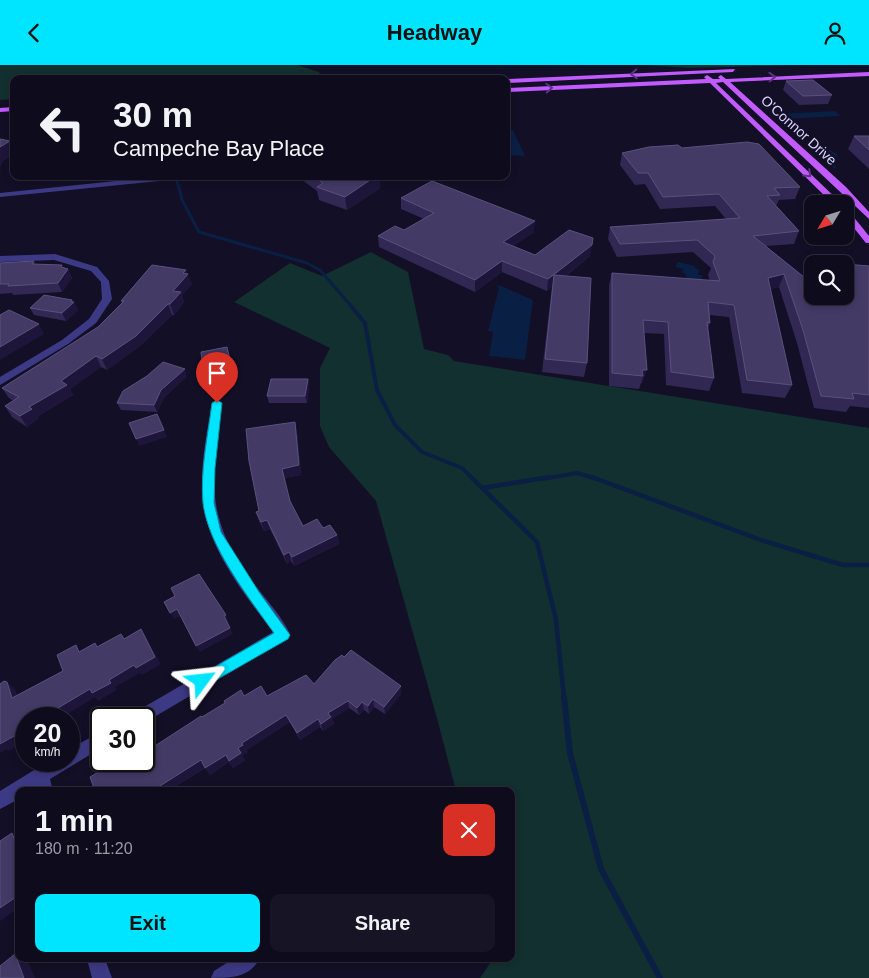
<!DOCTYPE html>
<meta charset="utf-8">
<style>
:root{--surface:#0e0b1c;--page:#171425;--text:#f1f3f6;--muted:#9b9ba3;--line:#2e2b3b;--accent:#00e5ff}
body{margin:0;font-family:Arial,sans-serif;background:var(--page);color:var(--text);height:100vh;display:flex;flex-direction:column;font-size:19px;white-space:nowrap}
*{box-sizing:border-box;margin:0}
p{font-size:16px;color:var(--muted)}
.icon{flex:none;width:28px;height:28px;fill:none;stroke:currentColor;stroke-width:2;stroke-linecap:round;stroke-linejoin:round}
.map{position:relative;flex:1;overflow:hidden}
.details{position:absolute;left:15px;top:722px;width:500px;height:175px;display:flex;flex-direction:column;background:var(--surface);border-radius:10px;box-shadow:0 2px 8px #0003,0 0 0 1px var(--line)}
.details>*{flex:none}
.hud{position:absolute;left:10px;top:10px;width:500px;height:105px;border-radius:10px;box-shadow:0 2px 8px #0003,0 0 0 1px var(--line);background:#0e0b1c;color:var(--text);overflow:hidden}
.needle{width:32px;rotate:232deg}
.buttons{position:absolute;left:804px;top:130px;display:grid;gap:10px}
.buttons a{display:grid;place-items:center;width:50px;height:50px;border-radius:10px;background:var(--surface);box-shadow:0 2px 8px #0003,0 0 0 1px var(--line);font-size:25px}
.speed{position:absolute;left:15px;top:642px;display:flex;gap:10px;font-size:25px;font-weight:700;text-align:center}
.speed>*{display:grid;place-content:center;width:65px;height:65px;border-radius:50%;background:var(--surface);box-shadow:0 2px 8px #0003,0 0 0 1px var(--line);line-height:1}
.speed small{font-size:12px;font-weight:400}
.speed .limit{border:2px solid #111;border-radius:8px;background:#fff;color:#111}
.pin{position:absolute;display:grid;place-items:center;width:42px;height:42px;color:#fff;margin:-51px -21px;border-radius:50% 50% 50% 0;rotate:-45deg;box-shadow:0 0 5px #0007}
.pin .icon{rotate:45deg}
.me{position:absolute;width:55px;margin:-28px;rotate:60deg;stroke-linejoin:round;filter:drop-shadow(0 0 4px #0008)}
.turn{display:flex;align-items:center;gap:18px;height:105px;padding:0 20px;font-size:22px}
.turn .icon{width:65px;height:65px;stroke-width:2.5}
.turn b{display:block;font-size:35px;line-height:42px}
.round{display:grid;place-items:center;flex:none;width:52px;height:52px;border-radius:10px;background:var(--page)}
.overview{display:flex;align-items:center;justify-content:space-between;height:85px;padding:0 20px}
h1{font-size:30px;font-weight:700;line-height:38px}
.cta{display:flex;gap:10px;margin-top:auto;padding:10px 20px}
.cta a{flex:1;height:58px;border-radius:10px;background:var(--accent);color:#111;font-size:20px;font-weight:700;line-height:58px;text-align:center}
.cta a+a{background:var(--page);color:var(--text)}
header{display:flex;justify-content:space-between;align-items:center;height:65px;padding:0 20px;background:var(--accent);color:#111;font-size:22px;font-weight:700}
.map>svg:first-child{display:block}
.green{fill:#12302f}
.water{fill:#0a1f44}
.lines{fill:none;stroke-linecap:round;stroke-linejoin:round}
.stream-far3{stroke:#0a1f44;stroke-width:3}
.stream-far2{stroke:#0a1f44;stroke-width:4}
.stream-far1{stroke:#0a1f44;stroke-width:4.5}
.stream{stroke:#0a1f44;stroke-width:6}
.minor{fill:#3d3a85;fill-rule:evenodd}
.major{fill:#c25bff;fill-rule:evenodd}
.wall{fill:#312854}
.shaded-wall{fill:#1d163a}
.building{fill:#433a66;stroke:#5a527e}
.oneway{stroke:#623188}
.route{fill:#00e5ff;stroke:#0095a6}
.labels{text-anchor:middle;stroke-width:5;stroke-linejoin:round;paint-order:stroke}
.far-street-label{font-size:14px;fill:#d9d4ff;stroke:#130f26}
</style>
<header><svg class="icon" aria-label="back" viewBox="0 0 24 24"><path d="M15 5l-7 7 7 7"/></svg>Headway<svg class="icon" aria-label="person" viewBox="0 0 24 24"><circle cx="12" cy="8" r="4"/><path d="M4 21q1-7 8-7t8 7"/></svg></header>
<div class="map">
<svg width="869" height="913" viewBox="0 0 869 913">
<rect width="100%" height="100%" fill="#130f26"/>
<!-- green -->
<g class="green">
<path d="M0 0H297L319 7 322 14H14V34L0 35Z"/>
<path d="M646 0H802L687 3Z"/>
<path d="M371 187 408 207 424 284 448 290 454 296 869 363V913H480L493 894H511V726H456L438 657 376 436 329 382 320 361V303L330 283 234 237 290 198 322 211Z"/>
</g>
<!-- water -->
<g class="water">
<path d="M835 46 840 51 784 54 779 49Z"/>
<path d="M506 65H513L525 91 506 90Z"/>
<path d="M830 85 837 89 835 104 814 88Z"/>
<path d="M678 197 695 201V203L700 205 698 209 703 211 700 216 685 212 686 209 682 208 683 204 675 202Z"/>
<path d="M499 220 533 235 525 295 489 291 493 267 488 266 499 223 496 221Z"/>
</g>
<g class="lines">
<!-- stream-far3 -->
<path class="stream-far3" d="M177 116 182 135 199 167 307 198 320 205 351 241"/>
<!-- stream-far2 -->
<g class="stream-far2">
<path d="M350 240 365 258 377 325 395 360 422 387 462 403 473 414"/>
<path d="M542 414 577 408 597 414"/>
</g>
<!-- stream-far1 -->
<g class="stream-far1">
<path d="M471 412 537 477 556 555 564 633"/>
<path d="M592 412 761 475 843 500H869"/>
<path d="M483 423 550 412"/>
</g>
<!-- stream -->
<path class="stream" d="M564 632 570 688 601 804 660 913"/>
<!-- minor -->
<g class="minor">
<path d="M164 111H193L189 113 0 132V128Z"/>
<path d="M55 189 97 202 109 216 112 234 96 258 68 279 0 320V312L62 275 89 254 102 234 101 217 91 206 54 195 0 197V191Z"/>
<path d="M217 334 222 338C213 410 203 446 247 510 261 529 280 548 290 569L288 573 144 658V654H129L132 649 273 567C242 526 204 480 202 426 201 396 207 367 212 338Z"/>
<path d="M101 667V683L50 714 53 726H37L36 723 31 726H19V734L0 744V726L49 696H69V684Z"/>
<path d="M87 894H105L112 913H92Z"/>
<path d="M233 894H259C250 913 230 913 211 913L214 906Z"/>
</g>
<!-- major -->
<g class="major">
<path d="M735 4 733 7 506 18V14Z"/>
<path d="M869 7V11L730 17 846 122 869 147V154L723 17 716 18 842 139H833L710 18 506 27V23L706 14 704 12 707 10 713 14H720L718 12 721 10 726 14Z"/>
<path d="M14 42V46L0 47V43Z"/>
<path d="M845 145H848L869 171V178H866L845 152Z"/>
</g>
</g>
<!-- wall -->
<g class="wall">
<path d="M786 16 832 30 828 39 799 40 783 25Z"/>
<path d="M854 71H869V104L848 84Z"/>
<path d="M682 83 800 122 795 134 779 135 776 141 799 166 794 179 766 181 812 225 845 231 869 201V343L850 341 846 347 814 343 797 278 779 222 770 224 792 320 785 333 742 328 729 252 709 250 710 258 708 263 714 313 709 326 666 320 664 269 644 268 643 317 641 318 639 324 609 321V220L612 208 710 216 708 210 711 203 693 187 617 192 608 174 610 162 726 154 715 141 660 144 645 119 635 120 620 100 622 88Z"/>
<path d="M297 111H379L380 123 347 145 319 135 317 126Z"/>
<path d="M401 133 534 167 513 181 535 190 590 191 566 211 587 298 584 312 542 307 552 221 547 226 502 207 475 227 379 182 378 171 404 165 424 154 401 144Z"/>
<path d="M34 196 35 199 62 200 64 203 68 204 72 213 62 227 13 230 12 228 0 229V198Z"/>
<path d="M187 209 192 219 182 230 184 237 174 250H172L140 281 107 305 101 302 70 324 73 330 37 352 38 354 27 362 12 352 5 341 14 336 9 333 2 323 98 262 122 238 121 236Z"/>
<path d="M72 235 74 237 78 245 66 256 34 250 30 243Z"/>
<path d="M187 311 164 333 157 347 121 345 117 338Z"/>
<path d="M308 314 309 321 307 338H269L267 331Z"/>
<path d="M295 357 297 367 301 410 284 413 290 437 303 461 323 463 337 470 339 479 294 501 291 496 287 499 270 464 264 466 259 456 256 447 259 446Z"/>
<path d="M344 592 401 621V629L385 649 374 642 369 649 364 645 359 650 349 643 332 654 334 659 323 666 320 662 300 675 290 657 246 685 248 687 242 690 245 695 233 703 229 697 210 710 205 703 168 726H95L110 700 115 704 144 696 202 652 244 631H267L314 619Z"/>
</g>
<!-- shaded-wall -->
<g class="shaded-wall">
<path d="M10 76 14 84V90L3 96 0 103V82Z"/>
<path d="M376 111H379L380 123 347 145 345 132Z"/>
<path d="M535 156 534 167 502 188 503 177Z"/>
<path d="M592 180 590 191 553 221 554 210Z"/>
<path d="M502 196V207L475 227V215Z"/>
<path d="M62 200 66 207 68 204 72 213 62 227 58 218 61 202Z"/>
<path d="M186 205 188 210V209L192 219 182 230 184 237 174 250 170 239 173 226 183 208Z"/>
<path d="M784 209 779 222 762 226 768 213Z"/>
<path d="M554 210 552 221 547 226 548 214Z"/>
<path d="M72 235 74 238V237L78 245 66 256 62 248Z"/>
<path d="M168 239 172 250 140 281 107 305 102 294Z"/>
<path d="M39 259 44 269 0 295V282Z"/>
<path d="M227 282 232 303 206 309 203 302Z"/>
<path d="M96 291 101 302 70 324 73 330 37 352 38 354 27 362 20 351 29 342 61 316Z"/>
<path d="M185 304 187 311 164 333 157 347 154 340 161 325Z"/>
<path d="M642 305H647L643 317 641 318 643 311Z"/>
<path d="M308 314 309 321 307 338 305 331Z"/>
<path d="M295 357 297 367 301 410 284 413 282 404Z"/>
<path d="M164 365 167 372 139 381 136 374Z"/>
<path d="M267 455 270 464 264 466 261 457Z"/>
<path d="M337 470 339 479 294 501 292 492Z"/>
<path d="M289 487 291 496 287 499 284 490Z"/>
<path d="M177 544 181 551 174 554 170 548Z"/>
<path d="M226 550 228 556 227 557 224 551Z"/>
<path d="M230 563 233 569 200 587 196 581Z"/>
<path d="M141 564 146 573 161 599 142 610 140 608 115 622 117 625 98 636 95 632 59 654H32L109 615Z"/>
<path d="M7 617 15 624 21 640 12 633Z"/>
<path d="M401 621V629L385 649 384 642Z"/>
<path d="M373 634 374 642 369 649 368 641Z"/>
<path d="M348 636 349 643 332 654 334 659 323 666 321 659 328 648Z"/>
<path d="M362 637 364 645 359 650 357 643Z"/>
<path d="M286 650 290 657 246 685 242 678Z"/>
<path d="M318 654 320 662 300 675 297 668Z"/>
<path d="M26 657V675L9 686 7 684 0 688V678L21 660Z"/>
<path d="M243 680 248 687 242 690 238 683Z"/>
<path d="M241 688 245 695 233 703 229 697 210 710 205 703 226 690Z"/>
<path d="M201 695 206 702 168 726H152Z"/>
<path d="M12 768 19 772V786Z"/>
<path d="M19 830V843L0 856V843Z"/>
<path d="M15 889 19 890V894H27L35 913H24Z"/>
</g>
<!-- building -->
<g class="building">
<path d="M813 15 832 30 803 31 786 16Z"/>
<path d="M854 71H869V85Z"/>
<path d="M0 74 10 76 0 82Z"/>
<path d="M747 77 759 79 800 122 774 123 780 130 767 131 799 166 753 171 804 212H808L812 225V231H845V199L869 201V330L852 328 854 334 821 331 803 265 784 209 768 213 792 320 747 315 734 240 708 237 710 258 707 257 714 313 671 307 668 257 643 255 647 305H642L643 311 612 308V208L720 216 713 197 715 191 697 175 620 179 610 162 740 153 719 129 663 132 648 108H638L622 88 649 82 678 80 682 83Z"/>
<path d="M313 111H376L345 132 317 122 323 118Z"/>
<path d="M432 116 535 156 503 177 535 190 569 165 593 173 592 180 548 214 502 196 475 215 378 171 395 161 404 165 434 148 401 133Z"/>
<path d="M34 196 32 199 62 200 61 202 68 204 58 218 8 221 9 219H0V198Z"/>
<path d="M152 200 186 205 183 208 188 209 173 226 181 227 170 239H168L136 271 102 294 96 291 61 316 67 320 29 342 32 344 20 351 5 341 19 332 2 323 98 262 124 236H121Z"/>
<path d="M554 210 591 213 587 298 545 294Z"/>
<path d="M44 230 72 235 71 237H74L62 248 30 243Z"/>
<path d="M9 245 39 259 0 282V250Z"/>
<path d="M227 282 230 295 203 302 201 287Z"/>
<path d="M163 297 185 304 161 325 154 340 117 338 123 326 147 311Z"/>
<path d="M271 314H308L305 331H267Z"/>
<path d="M157 349 164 365 136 374 129 358Z"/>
<path d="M295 357 299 400 282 404 290 436 303 461 317 454 323 463 330 460 337 470 292 492 289 487 284 490 267 455 261 457 256 447 259 446 249 396 246 364Z"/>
<path d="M199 509 226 550 224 551 230 563 196 581 177 544 170 548 164 537 175 531 171 523Z"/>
<path d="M141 564 155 592 136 603 134 600 109 615 111 618 92 628 90 624 46 650 45 647 32 654H26V657L21 660 23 666 0 679V619L4 616 7 617 12 633 63 606 57 590 76 580 79 587 95 578 97 582 121 569 124 574Z"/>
<path d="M351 585 401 621 384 642 373 634 368 641 362 637 357 643 348 636 328 648 331 652 321 659 318 654 297 668 286 650 242 678 243 680 238 683 241 688 229 696 226 690 205 703 201 695 152 726H95L90 712 110 700 113 705 127 696H144V688L201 651 202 652 225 638 224 636 241 625 244 631 261 621 267 631 306 610 314 619 335 595 342 590 344 592Z"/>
<path d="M12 768 19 786V830L0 843V776Z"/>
<path d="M15 889 24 913H0V901Z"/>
</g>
<!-- one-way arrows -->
<defs><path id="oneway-chevron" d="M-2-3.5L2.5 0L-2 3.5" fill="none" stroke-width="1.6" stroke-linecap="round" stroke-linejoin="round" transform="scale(1.25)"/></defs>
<g class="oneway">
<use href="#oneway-chevron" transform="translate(634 9) rotate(177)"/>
<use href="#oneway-chevron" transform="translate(772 12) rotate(-2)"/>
<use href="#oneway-chevron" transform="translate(549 23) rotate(-3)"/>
<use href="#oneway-chevron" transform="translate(808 109) rotate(44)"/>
</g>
<!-- route -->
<path class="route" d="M217 335 222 338 215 403 214 438 221 467 259 527 290 570 288 574 202 623 197 621 195 616 197 612 274 568C249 533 208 481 203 438 200 406 208 370 212 338Z"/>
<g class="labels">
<!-- far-street labels -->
<g class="far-street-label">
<text transform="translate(799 65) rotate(42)" y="5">O'Connor Drive</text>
</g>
</g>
</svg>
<div class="buttons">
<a><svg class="needle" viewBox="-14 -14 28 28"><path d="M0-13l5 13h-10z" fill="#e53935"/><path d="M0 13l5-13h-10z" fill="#9b9ba3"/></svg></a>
<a><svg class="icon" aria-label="search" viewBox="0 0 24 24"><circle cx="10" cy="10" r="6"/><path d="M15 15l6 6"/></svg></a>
</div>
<div class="speed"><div>20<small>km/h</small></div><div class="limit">30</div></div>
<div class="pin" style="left:217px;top:338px;background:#d93025"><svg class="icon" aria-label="arrive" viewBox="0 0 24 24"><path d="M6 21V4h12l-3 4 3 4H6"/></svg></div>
<svg class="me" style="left:202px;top:616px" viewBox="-20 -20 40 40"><path d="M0-17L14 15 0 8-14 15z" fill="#00e5ff" stroke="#fff" stroke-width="4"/></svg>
<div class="hud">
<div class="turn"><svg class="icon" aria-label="left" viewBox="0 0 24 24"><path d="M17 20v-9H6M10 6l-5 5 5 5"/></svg><div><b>30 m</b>Campeche Bay Place</div></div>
</div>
<section class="details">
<div class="overview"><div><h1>1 min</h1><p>180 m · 11:20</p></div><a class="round" style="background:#d93025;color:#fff"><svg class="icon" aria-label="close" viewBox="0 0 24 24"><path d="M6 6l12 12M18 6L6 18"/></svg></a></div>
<div class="cta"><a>Exit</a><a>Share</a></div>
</section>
</div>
